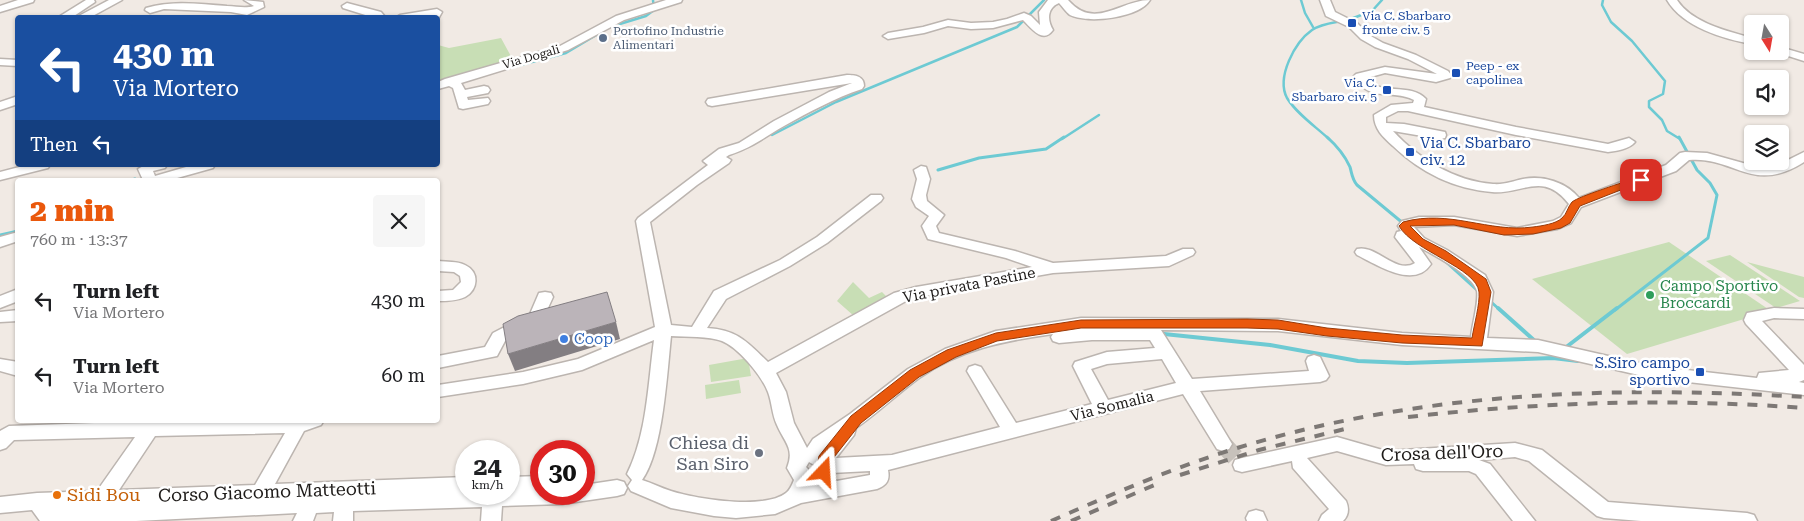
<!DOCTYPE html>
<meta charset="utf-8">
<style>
:root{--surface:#fff;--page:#f6f6f6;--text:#202124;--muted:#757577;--accent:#ea580c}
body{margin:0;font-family:"Roboto Serif",serif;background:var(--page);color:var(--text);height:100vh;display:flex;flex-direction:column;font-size:19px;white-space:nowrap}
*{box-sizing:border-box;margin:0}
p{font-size:16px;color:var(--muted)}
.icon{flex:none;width:28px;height:28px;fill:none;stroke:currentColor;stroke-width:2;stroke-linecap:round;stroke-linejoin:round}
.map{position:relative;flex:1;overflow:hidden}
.drawer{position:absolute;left:15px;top:178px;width:425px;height:245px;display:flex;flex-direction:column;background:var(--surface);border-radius:5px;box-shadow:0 1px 4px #0004}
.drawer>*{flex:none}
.banner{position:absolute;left:15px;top:15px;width:425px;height:152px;border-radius:5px;box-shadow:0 1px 4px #0004;background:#1a4fa0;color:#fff;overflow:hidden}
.needle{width:32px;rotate:169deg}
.controls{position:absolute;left:1744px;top:15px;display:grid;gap:10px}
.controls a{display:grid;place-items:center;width:45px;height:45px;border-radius:5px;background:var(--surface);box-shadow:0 1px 4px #0004;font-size:25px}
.speed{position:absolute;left:455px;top:440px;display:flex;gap:10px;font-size:25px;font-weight:700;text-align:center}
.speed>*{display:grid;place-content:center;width:65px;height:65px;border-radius:50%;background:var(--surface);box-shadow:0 1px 4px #0004;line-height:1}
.speed small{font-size:12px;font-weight:400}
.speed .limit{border:8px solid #d22;background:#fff;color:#111}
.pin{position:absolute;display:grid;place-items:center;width:42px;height:42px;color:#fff;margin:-21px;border-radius:10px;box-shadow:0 2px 8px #0006}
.me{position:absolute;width:55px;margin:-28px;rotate:20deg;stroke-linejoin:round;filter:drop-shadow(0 0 4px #0008)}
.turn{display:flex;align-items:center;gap:18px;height:105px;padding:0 15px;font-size:22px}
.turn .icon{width:65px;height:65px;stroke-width:2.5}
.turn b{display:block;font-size:35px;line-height:42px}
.then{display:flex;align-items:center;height:48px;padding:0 15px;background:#0003;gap:10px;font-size:19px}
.round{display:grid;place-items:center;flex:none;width:52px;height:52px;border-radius:5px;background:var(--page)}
.summary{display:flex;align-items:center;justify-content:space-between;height:85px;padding:0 15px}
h1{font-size:30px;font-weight:800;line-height:38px;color:var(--accent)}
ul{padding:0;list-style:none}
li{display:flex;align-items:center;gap:15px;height:75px;padding:0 15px}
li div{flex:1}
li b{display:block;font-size:19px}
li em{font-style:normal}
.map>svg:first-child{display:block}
.green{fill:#c8deb5}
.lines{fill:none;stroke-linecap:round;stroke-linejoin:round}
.stream-far2{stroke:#6dcad3;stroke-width:2.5}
.stream-far1{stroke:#6dcad3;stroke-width:3}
.stream{stroke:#6dcad3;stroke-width:4}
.minor-tunnel{stroke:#c7c1bb;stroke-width:18;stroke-dasharray:18 9;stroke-linecap:butt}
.minor-casing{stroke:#bcb5b0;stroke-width:3}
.minor{fill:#fff;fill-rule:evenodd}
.rail{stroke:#7d7875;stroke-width:4;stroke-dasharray:10 10;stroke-linecap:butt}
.shaded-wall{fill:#837e82}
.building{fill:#bbb4b9;stroke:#837e82}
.route{fill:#ea580c;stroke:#983908}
.transit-dot{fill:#1a4fb4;stroke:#fff;stroke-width:2}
.service-dot{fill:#5c6f8a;stroke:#fff;stroke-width:2}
.leisure-dot{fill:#2e9e5b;stroke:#fff;stroke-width:2}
.shop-dot{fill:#3f7fe0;stroke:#fff;stroke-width:2}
.worship-dot{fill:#6b7280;stroke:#fff;stroke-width:2}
.food-dot{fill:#e8710a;stroke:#fff;stroke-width:2}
.labels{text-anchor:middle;stroke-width:5;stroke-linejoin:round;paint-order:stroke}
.far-transit-label{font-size:12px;fill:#164399;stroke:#fff;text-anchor:start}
.far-service-label{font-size:12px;fill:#4e5e75;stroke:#fff;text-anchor:start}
.far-street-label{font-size:12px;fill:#1e1b19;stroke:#fff}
.transit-label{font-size:15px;fill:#164399;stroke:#fff;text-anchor:start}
.street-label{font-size:15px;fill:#1e1b19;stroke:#fff}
.leisure-label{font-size:15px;fill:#27864d;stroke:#fff;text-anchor:start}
.shop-label{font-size:15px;fill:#366cbe;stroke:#fff;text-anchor:start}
.near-worship-label{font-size:18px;fill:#5b616d;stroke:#fff;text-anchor:end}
.near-street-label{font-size:18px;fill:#1e1b19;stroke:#fff}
.near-food-label{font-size:18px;fill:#c56008;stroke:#fff;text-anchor:start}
</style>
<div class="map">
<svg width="1804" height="521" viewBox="0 0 1804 521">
<rect width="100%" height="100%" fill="#f1eae4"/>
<!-- green -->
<g class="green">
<path d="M501 38 513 60 438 83V45L449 48Z"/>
<path d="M1669 242 1771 311 1627 354 1532 279Z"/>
<path d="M1730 255 1800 301 1776 308 1706 261Z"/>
<path d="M1747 262 1804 277V298L1799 297Z"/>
<path d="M853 282 869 298 882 292 888 298 854 316 837 301Z"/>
<path d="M748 358 751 376 711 382 709 365Z"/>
<path d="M739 380 741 393 706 399 705 385Z"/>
</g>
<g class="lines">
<!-- stream-far2 -->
<g class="stream-far2">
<path d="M1301 0 1305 13 1313 27"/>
<path d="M1603 0 1602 5 1611 22 1632 41 1665 81 1663 94 1649 101V107L1662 120 1667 131 1680 139"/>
<path d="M1348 20 1372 11 1382 0"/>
<path d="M610 27 646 16 654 10 653 0"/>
<path d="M513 67 566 53 598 34"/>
<path d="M772 135 836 102 1017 27 1044 0"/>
<path d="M1062 139 1099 115"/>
<path d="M1329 139C1315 126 1297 114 1287 98 1276 77 1295 42 1312 30 1321 24 1332 23 1342 21"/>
</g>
<!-- stream-far1 -->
<g class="stream-far1">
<path d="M1327 137C1336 145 1345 156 1350 167 1352 174 1352 179 1357 185L1404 224"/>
<path d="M938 170 979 158 1046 149 1064 137"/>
<path d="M132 180 135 179"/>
<path d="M0 235 18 231"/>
<path d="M1445 261 1478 291"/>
<path d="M1490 301 1500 310"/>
<path d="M1615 310 1708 238 1717 195 1710 183 1697 170 1679 137"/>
</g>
<!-- stream -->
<g class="stream">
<path d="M1498 308 1536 342"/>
<path d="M1164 334 1270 345 1358 361 1407 363 1553 358 1578 361"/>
<path d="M1565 348 1617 308"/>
</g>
<!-- minor-tunnel -->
<path class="minor-tunnel" d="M1223 444 1242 465"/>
<!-- minor casing -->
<g class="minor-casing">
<g id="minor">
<path d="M18 0H34L33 2 0 12V6Z"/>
<path d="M86 0H94L95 2 71 18H57Z"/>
<path d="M109 0H122L89 18H75Z"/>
<path d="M244 0 263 2 264 7 247 15 231 12 164 9 150 13 145 10 146 8C173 0 200 4 227 6 237 6 244 9 254 6Z"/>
<path d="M666 0H682L681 2 624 20 568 50 461 83 465 90 484 86 488 87 490 90 488 93 467 97 468 100 488 98 490 101 488 104 463 109 459 108 453 88 449 86 438 89V82L445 79 560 46 616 16Z"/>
<path d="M1048 0H1068C1095 31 1120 0 1150 0 1139 18 1088 24 1070 15 1066 12 1063 7 1059 3 1047 8 1047 20 1053 30 1043 44 1032 29 1023 20L993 28 971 29 948 26 924 33 888 39 883 36 888 33 923 27 948 20 971 23 993 22 1007 19 1024 13 1031 16 1040 25 1039 12Z"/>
<path d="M1320 0H1330L1335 12 1357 23 1369 35 1383 43 1416 55 1448 71 1452 76 1450 78 1436 82 1385 73 1367 78C1377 96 1411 82 1426 99L1424 107 1516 127 1608 144 1629 138 1635 142C1629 149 1617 151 1608 152L1516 135 1408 111H1398L1386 117V123L1404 124 1445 132 1446 135 1445 138 1440 139 1393 131C1419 159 1454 181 1493 184 1504 185 1513 181 1523 179 1543 175 1566 182 1579 198L1666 165 1680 153 1685 152 1707 153 1761 168 1776 166 1804 152V162C1752 195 1735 156 1689 160L1676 171 1581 207 1571 223 1557 229 1517 236 1454 225 1414 227 1424 238 1447 250 1485 275 1493 292 1487 338 1538 340 1652 366 1757 378 1759 373 1789 370 1746 324 1744 320 1747 313 1774 308 1804 309V319L1774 318 1762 321 1804 365V380L1799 382 1804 383V395L1652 378 1538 352 1402 345 1278 331 1161 330 1192 379 1309 371 1306 361 1308 357 1314 355 1320 357 1329 376 1326 380 1320 382 1200 391 1232 444 1229 449 1223 451 1217 449 1183 394 888 470C890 480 887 485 877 489L801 503 775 514 736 518 714 516 671 508 631 491 628 486 632 480 627 474C647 434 648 384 654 340L582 370 523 384 438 397V385L523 372 578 359 655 327 636 221 638 218 708 165 703 161 719 149 739 143 774 121 829 92 852 83 712 106 708 105 706 102 708 99 847 75C855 75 864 76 864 86L862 89C835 98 809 112 784 126 763 138 753 147 729 155L726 157 731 160 729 163 697 185 650 222 671 325 692 327 714 291 780 260 817 237 871 195H881L883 198 881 201 827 243 790 266 726 299 707 328C738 330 747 342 768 362L894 293 916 287 1032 267 1006 258 928 239 922 226 929 216 916 207 912 199 917 179 914 170 921 166 926 167 930 179 926 195 927 201 944 215 936 226 939 233 1015 251 1053 263 1166 256 1183 249H1193L1195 252 1193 255 1169 266 1053 273 918 297 906 301 776 373 786 392 794 423 807 448 813 439 850 414 908 369 945 349 996 331 1081 318 1278 319 1402 333 1471 337C1472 325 1479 302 1477 291 1473 275 1434 255 1419 247L1431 264C1414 290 1376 264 1357 255L1355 252 1357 249C1376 244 1396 275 1415 263L1395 237 1397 232 1401 231 1398 226 1402 221 1419 217H1454L1517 228 1553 221 1561 217 1569 204C1543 170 1522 195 1492 192 1454 189 1420 172 1393 146 1383 137 1374 129 1374 115L1391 105 1413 103 1414 100C1390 88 1370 104 1354 76L1356 74 1385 67 1437 74 1408 59 1375 47 1361 39 1349 27 1326 16ZM1053 334 1051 337 1053 341 1059 343 1092 340H1150L1155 348 1107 352 1075 362 1073 366 1092 404 1016 423 981 367 975 365 969 367 967 371 1000 427 892 455 836 458 854 435 856 428C878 413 897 394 919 378 960 349 1004 341 1053 334ZM671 336C686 337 709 336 722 341 738 347 762 376 768 392 772 402 772 415 777 425 784 442 795 448 787 468L794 480C792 485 790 490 786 493 764 510 696 499 671 491 661 488 652 483 642 480 663 451 667 374 671 336ZM1162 359 1176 383 1108 400 1091 369 1107 364ZM809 462 816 466 810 471 806 467ZM870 471V475L820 484 828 479 831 473Z"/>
<path d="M1667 0H1677C1692 23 1727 31 1752 38V44C1723 39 1683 27 1667 0Z"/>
<path d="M347 3 381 12 386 18H375L343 8 342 6Z"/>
<path d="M437 9 442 12 438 19V18H395L400 15Z"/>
<path d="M1780 47 1804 54V61L1776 52 1780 51Z"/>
<path d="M0 59 18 60V66L0 65Z"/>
<path d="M18 96V104L0 110V102Z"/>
<path d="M27 165H50L48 168 0 180V172Z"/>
<path d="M145 165H167L165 168 153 171 155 176 193 165H215L213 168 170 180H143L138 169Z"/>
<path d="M18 232V241L0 247V237Z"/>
<path d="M438 261C447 262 457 261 465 265 480 272 478 290 465 297 457 301 447 301 438 301V291L453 290 461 282 460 276 454 272 438 271Z"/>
<path d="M18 289V301L0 308V296Z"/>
<path d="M545 292 551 293 553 297 542 321 505 341 497 356 438 368V356L485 347 493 333 530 314 539 293Z"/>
<path d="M18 310V321L0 322V312Z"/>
<path d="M0 359 18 362V376L0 371Z"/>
<path d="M260 420H324L321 425 304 431 275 484 466 477V494H509V477L541 476V494H584V485L617 480 624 482 627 488 624 494 617 496 562 504 502 506 501 521H481L482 507 353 511V521H333L334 512 316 513 313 521H293L297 513 136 521H40L32 510 0 513V497L37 493 97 491 135 437 14 440 6 448 0 450V431L9 426 151 421ZM285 433 255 485 119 490 155 436Z"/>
<path d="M1337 437 1386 451 1515 443 1542 450 1608 502 1747 513 1754 515 1757 521H1641L1604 518 1597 516 1529 461 1515 457 1479 460 1490 464 1535 521H1513L1476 474 1469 471H1423L1416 469 1414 464 1386 465 1337 451 1307 458 1346 501C1349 508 1349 515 1343 521H1319L1322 515 1329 509 1293 468 1292 461 1242 472 1235 470 1233 465 1235 460 1242 458Z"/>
<path d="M1256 510 1263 512 1267 521H1247L1246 518 1249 512Z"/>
</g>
</g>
<!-- minor -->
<use href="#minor" class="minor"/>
<!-- rail -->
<g class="rail">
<path d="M1408 417C1540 402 1671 398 1804 408"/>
<path d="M1180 475 1259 450 1349 428"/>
<path d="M1051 521C1117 492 1184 463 1254 443 1433 391 1619 386 1804 397"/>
<path d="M1071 521 1159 483"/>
</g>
</g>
<!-- shaded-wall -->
<path class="shaded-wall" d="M616 322 620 339 515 371 508 354Z"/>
<!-- building -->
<path class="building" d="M607 292 616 322 508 354 503 324 518 316Z"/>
<!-- route -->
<path class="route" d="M1637 177H1641L1646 180 1580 206 1570 223 1561 228 1533 234 1504 235 1454 225 1410 226 1423 239 1446 251 1486 279 1491 292 1482 346 1402 343 1327 336 1278 329 1247 328H1081L997 341 956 357 919 377 861 423 831 461 833 466 829 476 824 478 819 476 816 472 819 456 851 416 910 370 947 350 996 333 1081 320 1247 319 1278 320 1327 328 1402 335 1472 338C1474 325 1480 304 1479 292 1477 268 1413 251 1399 226L1403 222C1450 209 1488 233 1533 227 1541 226 1556 224 1562 218 1567 214 1568 206 1572 202 1579 196 1626 182 1637 177Z"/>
<!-- markers -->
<g class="transit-dot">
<rect x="1347" y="18" width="10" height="10" rx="2.5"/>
<rect x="1451" y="68" width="10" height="10" rx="2.5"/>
<rect x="1382" y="85" width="10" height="10" rx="2.5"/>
<rect x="1405" y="147" width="10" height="10" rx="2.5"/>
<rect x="1695" y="367" width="10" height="10" rx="2.5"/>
</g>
<circle class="service-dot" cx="603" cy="38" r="5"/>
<circle class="leisure-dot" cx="1650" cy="295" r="5"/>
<circle class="shop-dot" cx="564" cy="339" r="5"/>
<circle class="worship-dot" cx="759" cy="453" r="5"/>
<circle class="food-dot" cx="57" cy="495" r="5"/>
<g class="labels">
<!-- far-transit labels -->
<g class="far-transit-label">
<text x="1362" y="20">Via C. Sbarbaro<tspan x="1362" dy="14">fronte civ. 5</tspan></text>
<text x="1466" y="70">Peep - ex<tspan x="1466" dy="14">capolinea</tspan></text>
<text x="1377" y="87" text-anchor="end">Via C.<tspan x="1377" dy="14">Sbarbaro civ. 5</tspan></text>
</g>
<!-- far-service labels -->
<g class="far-service-label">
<text x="613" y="35">Portofino Industrie<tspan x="613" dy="14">Alimentari</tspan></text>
</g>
<!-- far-street labels -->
<g class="far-street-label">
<text transform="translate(531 57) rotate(-16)" y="4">Via Dogali</text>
</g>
<!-- transit labels -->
<g class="transit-label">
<text x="1420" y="148">Via C. Sbarbaro<tspan x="1420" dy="17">civ. 12</tspan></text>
<text x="1690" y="368" text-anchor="end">S.Siro campo<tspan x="1690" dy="17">sportivo</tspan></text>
</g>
<!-- street labels -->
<g class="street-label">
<text transform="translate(969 285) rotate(-11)" y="5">Via privata Pastine</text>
<text transform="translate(1112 406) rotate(-14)" y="5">Via Somalia</text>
</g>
<!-- leisure labels -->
<g class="leisure-label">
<text x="1660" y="291">Campo Sportivo<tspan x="1660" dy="17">Broccardi</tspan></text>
</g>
<!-- shop labels -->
<g class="shop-label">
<text x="574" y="344">Coop</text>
</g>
<!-- near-worship labels -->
<g class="near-worship-label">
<text x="749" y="449">Chiesa di<tspan x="749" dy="21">San Siro</tspan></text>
</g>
<!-- near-street labels -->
<g class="near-street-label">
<text transform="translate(1442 453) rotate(-2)" y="6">Crosa dell'Oro</text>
<text transform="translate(267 492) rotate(-2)" y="6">Corso Giacomo Matteotti</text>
</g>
<!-- near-food labels -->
<g class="near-food-label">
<text x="67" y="501">Sidi Bou</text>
</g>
</g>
</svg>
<div class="controls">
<a><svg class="needle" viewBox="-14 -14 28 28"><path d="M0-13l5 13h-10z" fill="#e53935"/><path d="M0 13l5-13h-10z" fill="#757577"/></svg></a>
<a><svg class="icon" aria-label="sound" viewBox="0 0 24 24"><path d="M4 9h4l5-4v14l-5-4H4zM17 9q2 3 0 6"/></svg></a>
<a><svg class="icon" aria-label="layers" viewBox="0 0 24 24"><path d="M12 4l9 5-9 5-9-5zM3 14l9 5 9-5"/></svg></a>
</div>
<div class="speed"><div>24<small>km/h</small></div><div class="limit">30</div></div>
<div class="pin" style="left:1641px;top:180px;background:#d93025"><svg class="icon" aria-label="arrive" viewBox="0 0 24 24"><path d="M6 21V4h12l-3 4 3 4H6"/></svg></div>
<svg class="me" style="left:824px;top:472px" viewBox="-20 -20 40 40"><path d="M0-17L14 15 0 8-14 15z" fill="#ea580c" stroke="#fff" stroke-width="4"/></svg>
<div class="banner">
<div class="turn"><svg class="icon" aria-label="left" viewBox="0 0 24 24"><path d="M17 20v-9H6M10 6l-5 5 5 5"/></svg><div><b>430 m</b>Via Mortero</div></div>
<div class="then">Then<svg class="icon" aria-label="left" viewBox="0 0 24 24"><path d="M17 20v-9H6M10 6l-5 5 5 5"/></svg></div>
</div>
<section class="drawer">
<div class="summary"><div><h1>2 min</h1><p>760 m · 13:37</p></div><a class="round"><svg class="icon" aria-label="close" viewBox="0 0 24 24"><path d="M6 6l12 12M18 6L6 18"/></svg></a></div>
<ul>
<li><svg class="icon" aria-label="left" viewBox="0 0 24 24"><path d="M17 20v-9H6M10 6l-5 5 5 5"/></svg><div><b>Turn left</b><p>Via Mortero</p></div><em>430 m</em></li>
<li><svg class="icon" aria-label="left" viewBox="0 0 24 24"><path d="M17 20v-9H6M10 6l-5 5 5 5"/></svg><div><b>Turn left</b><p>Via Mortero</p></div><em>60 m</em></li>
</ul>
</section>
</div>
